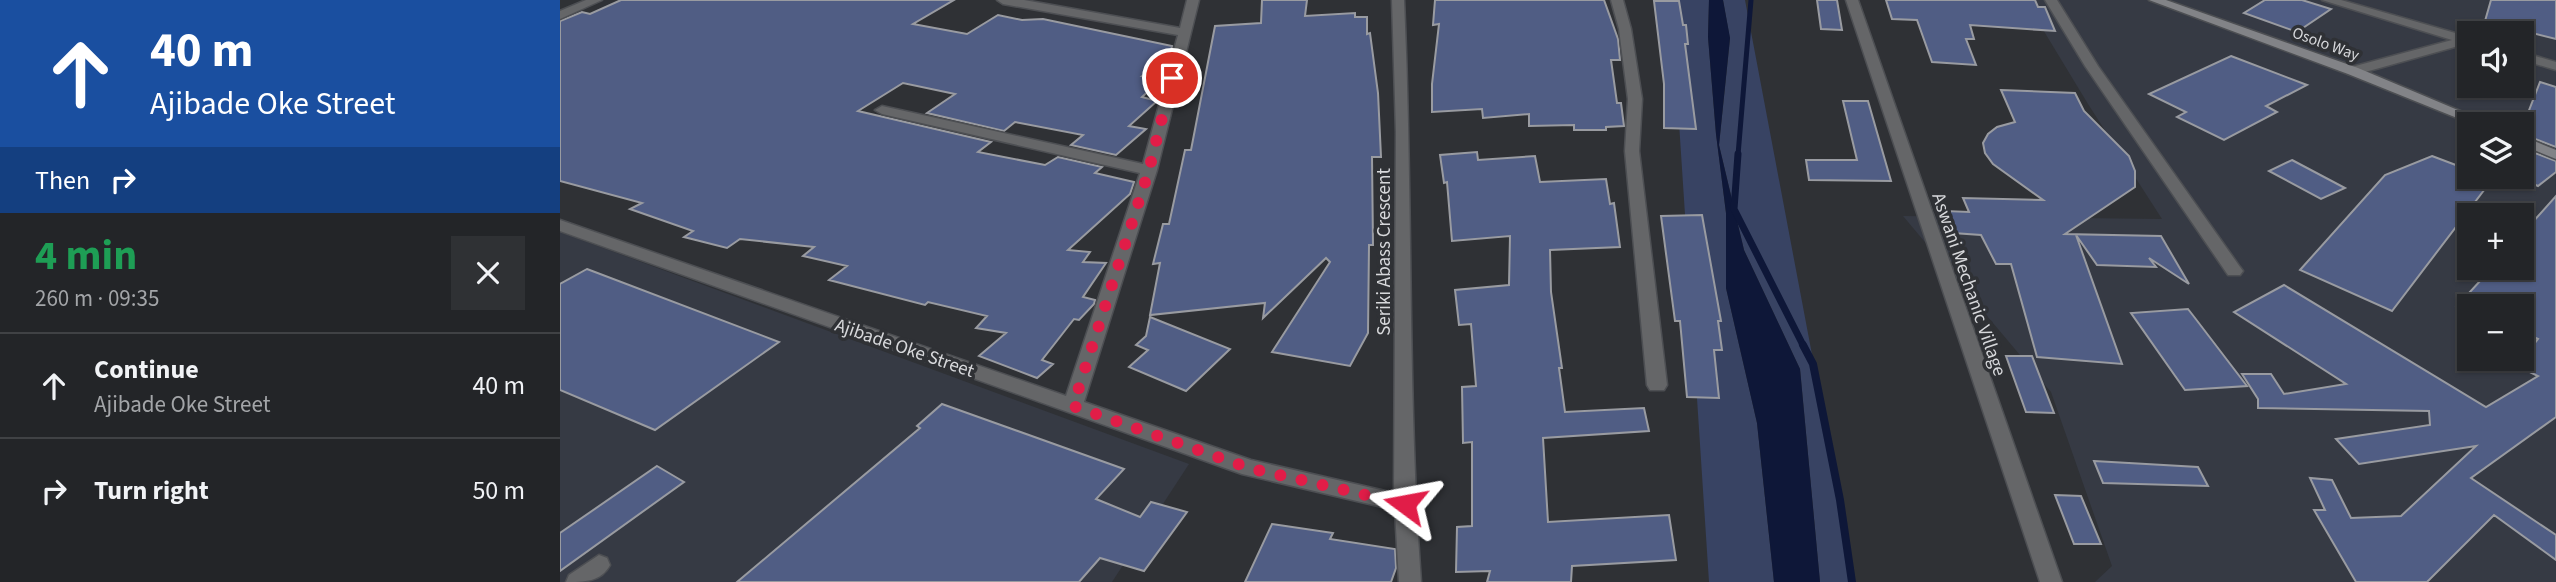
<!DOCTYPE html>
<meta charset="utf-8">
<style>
:root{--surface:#232528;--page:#2f3134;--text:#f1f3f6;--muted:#a3a5a8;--line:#404245}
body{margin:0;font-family:"Source Sans 3",sans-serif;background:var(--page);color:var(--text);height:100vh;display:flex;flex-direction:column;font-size:26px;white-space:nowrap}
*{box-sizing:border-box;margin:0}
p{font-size:23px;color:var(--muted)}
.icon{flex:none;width:38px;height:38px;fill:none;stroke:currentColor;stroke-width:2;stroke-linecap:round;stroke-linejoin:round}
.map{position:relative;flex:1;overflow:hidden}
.details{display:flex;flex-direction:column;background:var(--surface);width:560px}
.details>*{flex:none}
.hud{background:#1a4fa0;color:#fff;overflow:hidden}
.tools{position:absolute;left:1897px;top:21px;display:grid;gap:14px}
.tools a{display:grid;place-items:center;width:77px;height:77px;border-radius:0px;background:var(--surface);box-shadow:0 2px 5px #0004,0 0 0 2px var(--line);font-size:35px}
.pin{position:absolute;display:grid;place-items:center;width:60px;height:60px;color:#fff;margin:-30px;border:4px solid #fff;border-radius:50%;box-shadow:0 2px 7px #0007}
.me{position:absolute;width:77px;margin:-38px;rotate:283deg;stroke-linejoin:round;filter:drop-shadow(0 0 5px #0008)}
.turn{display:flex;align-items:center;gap:24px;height:147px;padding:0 35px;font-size:32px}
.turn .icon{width:91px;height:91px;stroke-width:2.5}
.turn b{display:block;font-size:49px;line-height:60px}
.then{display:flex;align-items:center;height:66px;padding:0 35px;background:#0003;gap:14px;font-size:26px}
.round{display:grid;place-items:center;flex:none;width:74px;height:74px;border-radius:0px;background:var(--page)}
.summary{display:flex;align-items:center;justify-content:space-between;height:119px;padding:0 35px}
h1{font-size:42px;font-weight:700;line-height:52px;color:#1e9e55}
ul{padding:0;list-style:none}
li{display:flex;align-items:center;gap:21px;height:105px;padding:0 35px;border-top:2px solid var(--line)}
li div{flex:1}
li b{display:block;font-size:26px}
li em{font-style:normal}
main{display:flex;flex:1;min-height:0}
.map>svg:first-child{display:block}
.built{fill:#363a44;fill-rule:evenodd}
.green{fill:#384363}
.water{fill:#0e1738}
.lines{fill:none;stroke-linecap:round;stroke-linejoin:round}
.stream-far2{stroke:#0e1738;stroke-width:5}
.stream-far1{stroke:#0e1738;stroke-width:7}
.stream{stroke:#0e1738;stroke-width:8}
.building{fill:#505d84;stroke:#999ba1;stroke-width:2}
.minor-casing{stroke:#4d4f53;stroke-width:3}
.tertiary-casing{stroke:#4d4f53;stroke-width:3}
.secondary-casing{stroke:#4d4f53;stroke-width:3}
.minor{fill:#656668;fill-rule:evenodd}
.tertiary{fill:#656668;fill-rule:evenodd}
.secondary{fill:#828387;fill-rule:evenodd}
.route{stroke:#e11d48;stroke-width:12;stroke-dasharray:0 21.6}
.labels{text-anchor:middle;stroke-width:7;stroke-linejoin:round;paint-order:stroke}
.far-street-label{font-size:16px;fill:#d7d8db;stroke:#2f3135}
.street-label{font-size:19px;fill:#d7d8db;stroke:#2f3135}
</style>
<main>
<section class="details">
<div class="hud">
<div class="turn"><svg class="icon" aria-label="ahead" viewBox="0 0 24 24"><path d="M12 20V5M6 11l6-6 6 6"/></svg><div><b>40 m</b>Ajibade Oke Street</div></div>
<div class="then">Then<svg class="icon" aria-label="right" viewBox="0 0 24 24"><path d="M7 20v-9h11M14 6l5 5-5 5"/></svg></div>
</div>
<div class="summary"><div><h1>4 min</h1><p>260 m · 09:35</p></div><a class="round"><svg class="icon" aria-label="close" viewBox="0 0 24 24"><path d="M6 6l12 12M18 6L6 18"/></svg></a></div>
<ul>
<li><svg class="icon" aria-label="ahead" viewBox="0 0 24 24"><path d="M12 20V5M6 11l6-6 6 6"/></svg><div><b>Continue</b><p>Ajibade Oke Street</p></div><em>40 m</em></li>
<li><svg class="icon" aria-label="right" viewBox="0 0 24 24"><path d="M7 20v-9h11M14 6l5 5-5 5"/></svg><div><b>Turn right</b></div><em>50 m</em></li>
</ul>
</section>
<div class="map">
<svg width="1996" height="582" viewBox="0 0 1996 582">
<rect width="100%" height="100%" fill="#2f3135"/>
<!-- built -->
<g class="built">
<path d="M1465 0H1996V582H1535L1552 566 1491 392 1343 216 1602 219 1528 104ZM1909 33H1962V86H1909ZM1909 124H1962V177H1909ZM1909 215H1962V268H1909ZM1909 306H1962V359H1909Z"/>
<path d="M0 232 629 464 552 582H0Z"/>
</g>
<!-- green -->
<g class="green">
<path d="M1111 0H1149L1148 37 1156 134 1166 213V288L1197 423 1214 582H1149Z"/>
<path d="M1163 0H1185L1295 582H1260L1240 369 1184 250 1159 145 1170 39Z"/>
</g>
<!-- water -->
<path class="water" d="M1149 0H1163L1170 38 1159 145 1184 250 1240 369 1260 582H1214L1197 423 1166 288V213L1156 134 1148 37Z"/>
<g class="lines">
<!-- stream-far2 -->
<path class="stream-far2" d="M1178 155 1191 0"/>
<!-- stream-far1 -->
<path class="stream-far1" d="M1178 154 1174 209 1244 347"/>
<!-- stream -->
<path class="stream" d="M1243 345 1253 364 1280 500 1292 582"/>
</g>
<!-- building -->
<g class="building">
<path d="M61 0H394L353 24 407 34 438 15 462 20 483 19 612 46 610 55 582 76 602 79 582 97 597 101 569 126 586 129 556 155 511 145 523 135 455 122 444 131 367 113 395 94 343 83 298 111 431 142 418 152 485 165 498 157 542 167 535 173 574 182 570 194 508 250 530 252 523 262 546 263 523 297 535 300 534 304 519 320 514 319 482 360 493 364 477 378 419 356 446 333 416 328 427 316 368 302 365 305 269 280 287 266 243 256 254 247 180 239 167 248 124 237 133 231 70 209 82 203 0 181V21L22 12 30 14Z"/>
<path d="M702 0H747L745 16 795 13V17H807V34L810 33 818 93 821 157H812L813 245H809L808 333 790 366 712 352 770 262 766 258 703 318 705 303 590 315 600 263 593 264 603 224H609L625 150H631L655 26 701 23Z"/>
<path d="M875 0H1044L1058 39 1060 60H1051L1057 103H1061L1064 126 1046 127V130H1014V125L969 126V114L923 118 922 109 872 112V84L879 24 873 25Z"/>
<path d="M1257 0H1277L1282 30 1261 29Z"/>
<path d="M1326 0H1475L1478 7H1485L1495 31 1410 25 1414 39H1406L1416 65 1372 62 1357 20 1332 19Z"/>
<path d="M1705 0H1742L1771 9 1737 32 1684 13Z"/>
<path d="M1931 0H1996V39L1925 21Z"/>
<path d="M1094 1H1119L1123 25H1126L1128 44H1125L1136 129 1104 128V84Z"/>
<path d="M1671 56 1747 85 1706 106 1717 112 1664 140 1617 117 1626 112 1589 94Z"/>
<path d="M1980 82 1996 87V147L1962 134V120L1966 118Z"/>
<path d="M1441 90 1515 93 1524 111 1569 156 1575 171V187L1505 234 1601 236 1629 284 1589 258 1596 267 1537 265 1516 235 1562 364 1477 357 1451 264H1436L1421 235 1393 233 1386 211 1409 212 1403 198 1483 200 1433 164 1425 153 1423 143 1428 134 1437 127 1455 122Z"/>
<path d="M1283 101H1308L1331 181 1249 180 1246 160H1297Z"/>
<path d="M1962 148 1996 161V172L1978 186 1962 179Z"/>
<path d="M917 152 918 160 975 156 980 182 1046 179 1050 204 1054 203 1060 247 990 250 991 292 1002 368H999L1005 412 1084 408 1089 431 983 438 988 522 1109 515 1116 560 1012 566 1011 582H927L930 571 896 572 897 527 912 526V442L903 443 902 387 916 386 911 324 899 325 895 290 949 285 950 236 892 241 887 182 884 183 880 155Z"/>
<path d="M1872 156 1909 170V177H1934L1832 311 1740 270 1825 175Z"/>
<path d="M1732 160 1785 188 1761 199 1709 171Z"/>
<path d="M1996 196V417L1911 478 1996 535V560L1934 515 1867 582H1796L1754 510H1765L1750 478 1772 480 1791 518 1841 516 1916 446 1799 464 1776 439 1870 425 1869 411 1698 408V399L1682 374H1711L1724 394 1786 384 1674 312 1724 285 1926 407 1978 376 1957 366 1978 339 1962 332V306H1897L1932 268H1962V234Z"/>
<path d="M1142 215 1161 321H1158L1162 350H1154L1159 398 1127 397 1120 321H1115L1101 216Z"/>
<path d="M27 269 219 342 95 430 0 390V284Z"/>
<path d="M1628 309 1635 318 1687 386 1625 390 1571 313Z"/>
<path d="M590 317 670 349 626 391 569 367 588 350 576 345 586 336Z"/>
<path d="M1446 356H1472L1494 413 1466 412Z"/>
<path d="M382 404 564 469 536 499 580 517 591 502 627 512 584 571 540 558 519 582H177L360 428 357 426Z"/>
<path d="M1534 461 1638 467 1648 486 1543 483Z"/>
<path d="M97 466 124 482 0 571V533Z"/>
<path d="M1495 495 1521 496 1541 544H1514Z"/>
<path d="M712 524 773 533 770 539 835 549 836 568 831 582H685Z"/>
</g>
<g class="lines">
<!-- minor casing -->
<g class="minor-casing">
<g id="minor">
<path d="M437 0H464L620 28 627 0H639L597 170 524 402 691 460 834 493 836 132 832 0H844C853 194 847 389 861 582H839L835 510 682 474 0 231V220L506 396 580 173 322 114 315 110 322 106 583 164 618 35 443 4Z"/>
<path d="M1051 0H1063L1071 29 1082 99 1079 151 1107 385 1104 390H1090L1087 385 1065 151 1068 99 1059 29Z"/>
<path d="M1286 0H1298L1502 582H1480Z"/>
<path d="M1485 0H1497L1538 66 1680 267 1683 271 1680 275H1668L1525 66Z"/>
<path d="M1762 0H1781L1909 37V43L1798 74H1788V68L1892 40Z"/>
<path d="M1962 52 1996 62V70L1962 60Z"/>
<path d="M39 555 47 558 50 565C41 582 24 582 6 582L9 575Z"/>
</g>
</g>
<!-- tertiary casing -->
<g class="tertiary-casing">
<path id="tertiary" d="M26 0H42L0 19V11Z"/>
</g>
<!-- secondary casing -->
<g class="secondary-casing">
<g id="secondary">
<path d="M1589 0H1606L1798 68 1931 124H1912L1788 74Z"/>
<path d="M1962 136 1996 150V159L1962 145Z"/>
</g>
</g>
<!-- minor -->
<use href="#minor" class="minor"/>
<!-- tertiary -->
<use href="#tertiary" class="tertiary"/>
<!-- secondary -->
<use href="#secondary" class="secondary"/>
</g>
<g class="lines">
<!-- route -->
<path class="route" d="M612 78 589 170 513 406 689 468 845 504"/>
</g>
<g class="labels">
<!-- far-street labels -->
<g class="far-street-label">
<text transform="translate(1766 43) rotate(20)" y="6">Osolo Way</text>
</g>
<!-- street labels -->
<g class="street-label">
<text transform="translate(823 252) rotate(-90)" y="7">Seriki Abass Crescent</text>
<text transform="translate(1410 284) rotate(71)" y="7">Aswani Mechanic Village</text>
<text transform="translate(345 347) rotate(19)" y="7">Ajibade Oke Street</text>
</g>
</g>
</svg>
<div class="tools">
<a><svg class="icon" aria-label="sound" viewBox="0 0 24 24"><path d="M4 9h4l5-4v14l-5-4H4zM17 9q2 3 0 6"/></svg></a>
<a><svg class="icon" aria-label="layers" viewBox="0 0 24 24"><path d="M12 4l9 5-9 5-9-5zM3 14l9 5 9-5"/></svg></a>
<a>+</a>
<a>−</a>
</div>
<div class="pin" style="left:612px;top:78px;background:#d93025"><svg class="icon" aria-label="arrive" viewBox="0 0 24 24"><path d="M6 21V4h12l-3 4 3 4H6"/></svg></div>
<svg class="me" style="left:845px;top:504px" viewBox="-20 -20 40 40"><path d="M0-17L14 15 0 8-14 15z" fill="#e11d48" stroke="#fff" stroke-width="4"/></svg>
</div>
</main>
